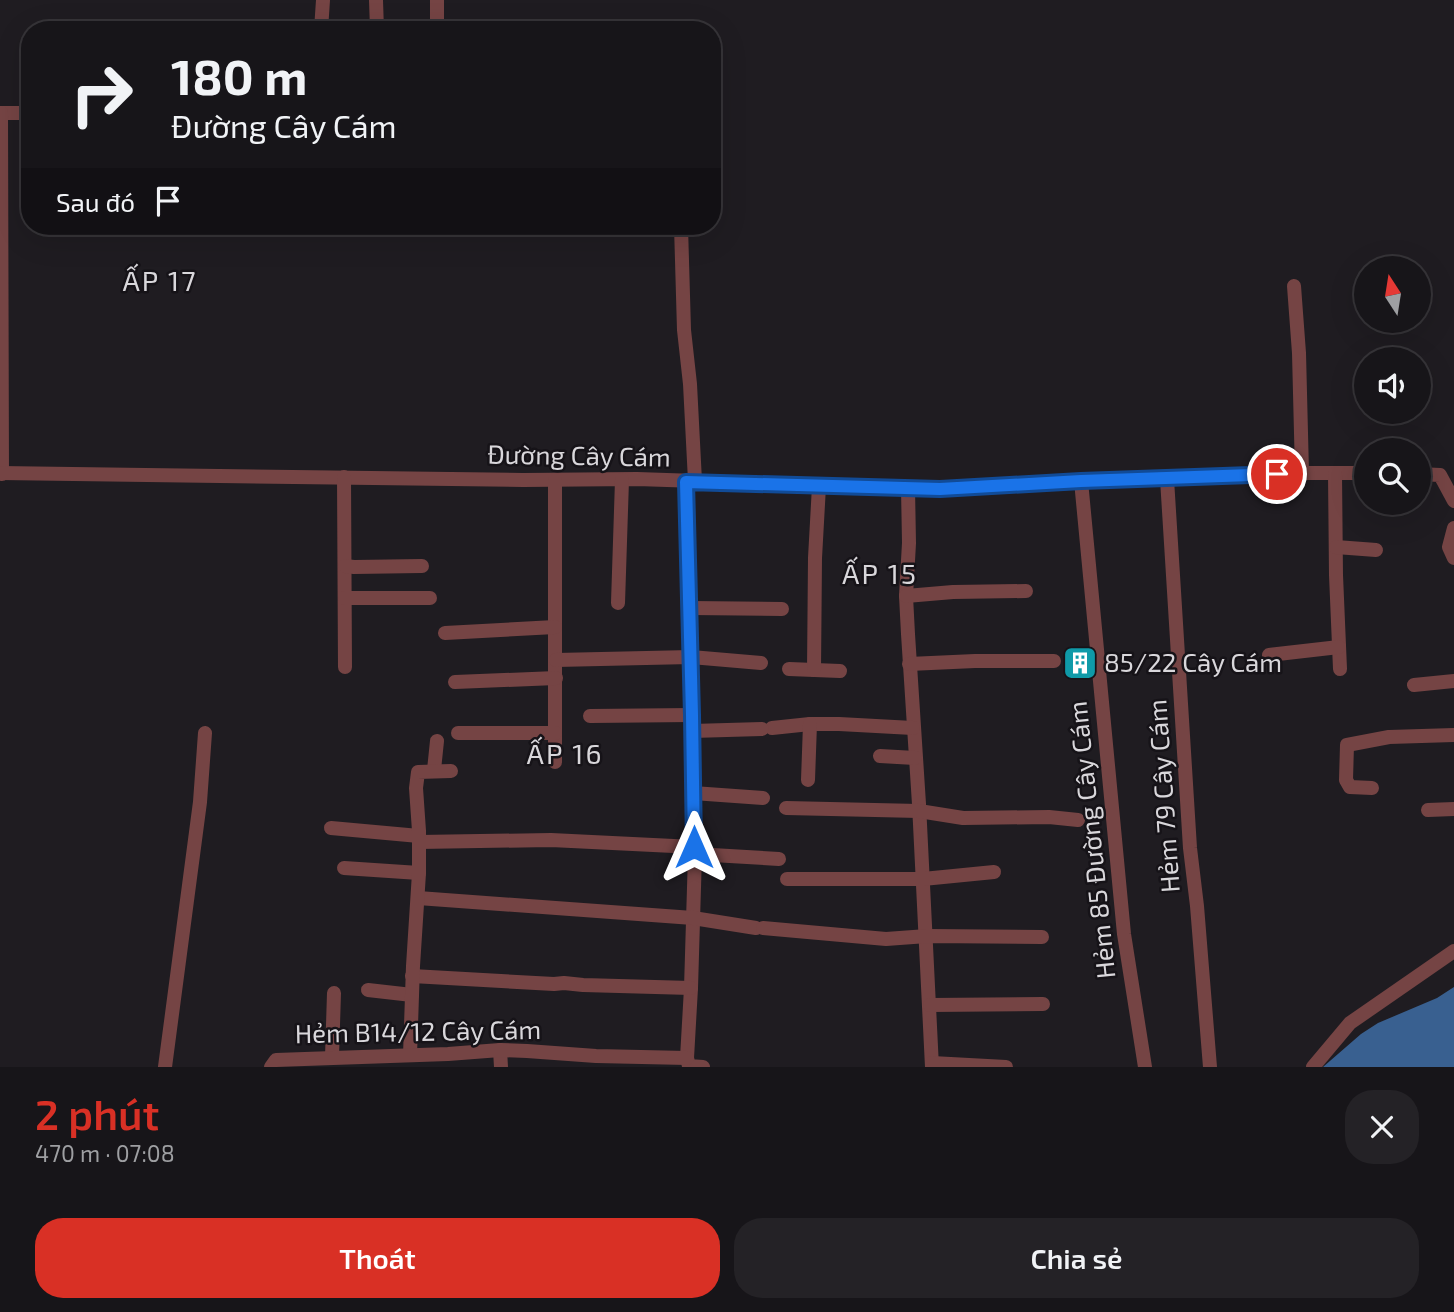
<!DOCTYPE html>
<html lang="vi">
<meta charset="utf-8">
<style>
:root{--surface:#171519;--page:#242226;--text:#f1f3f6;--muted:#9e9fa2;--line:#363438;--accent:#d93025}
body{margin:0;font-family:"Exo 2",sans-serif;background:var(--page);color:var(--text);height:100vh;display:flex;flex-direction:column;font-size:26px;white-space:nowrap}
*{box-sizing:border-box;margin:0}
p{font-size:23px;color:var(--muted)}
.icon{flex:none;width:38px;height:38px;fill:none;stroke:currentColor;stroke-width:2;stroke-linecap:round;stroke-linejoin:round}
.map{position:relative;height:1067px;overflow:hidden}
.sheet{display:flex;flex-direction:column;background:var(--surface);flex:1}
.sheet>*{flex:none}
.hud{position:absolute;left:21px;top:21px;width:700px;height:214px;border-radius:28px;box-shadow:0 7px 28px #0002,0 0 0 2px var(--line);background:#171519;color:var(--text);overflow:hidden}
.needle{width:46px;rotate:348deg}
.buttons{position:absolute;left:1354px;top:256px;display:grid;gap:14px}
.buttons a{display:grid;place-items:center;width:77px;height:77px;border-radius:50%;background:var(--surface);box-shadow:0 7px 28px #0002,0 0 0 2px var(--line);font-size:35px}
.pin{position:absolute;display:grid;place-items:center;width:60px;height:60px;color:#fff;margin:-30px;border:4px solid #fff;border-radius:50%;box-shadow:0 2px 7px #0007}
.me{position:absolute;width:77px;margin:-38px;rotate:0deg;stroke-linejoin:round;filter:drop-shadow(0 0 5px #0008)}
.turn{display:flex;align-items:center;gap:24px;height:147px;padding:0 35px;font-size:32px}
.turn .icon{width:91px;height:91px;stroke-width:2.5}
.turn b{display:block;font-size:49px;line-height:60px}
.then{display:flex;align-items:center;height:66px;padding:0 35px;background:#0003;gap:14px;font-size:26px}
.round{display:grid;place-items:center;flex:none;width:74px;height:74px;border-radius:28px;background:var(--page)}
.headline{display:flex;align-items:center;justify-content:space-between;height:119px;padding:0 35px}
h1{font-size:42px;font-weight:600;line-height:52px;color:var(--accent)}
.primary-button{display:flex;gap:14px;margin-top:auto;padding:14px 35px}
.primary-button a{flex:1;height:80px;border-radius:28px;background:var(--accent);color:#fff;font-size:28px;font-weight:600;line-height:80px;text-align:center}
.primary-button a+a{background:var(--page);color:var(--text)}
.map>svg:first-child{display:block}
.water{fill:#396090}
.lines{fill:none;stroke-linecap:round;stroke-linejoin:round}
.minor{stroke:#754444;stroke-width:14}
.route-casing{stroke:#114b97;stroke-width:18}
.route{stroke:#1a73e8;stroke-width:12}
.labels{text-anchor:middle;stroke-width:5;stroke-linejoin:round;paint-order:stroke}
.street-label{font-size:26px;fill:#d9d7db;stroke:#161318}
.poi-label{font-size:26px;fill:#d9d7db;stroke:#161318;text-anchor:start}
.neighbourhood-label{font-size:28px;letter-spacing:2px;fill:#d9d7db;stroke:#161318}
</style>
<div class="map">
<svg width="1454" height="1067" viewBox="0 0 1454 1067">
<rect width="100%" height="100%" fill="#1f1c21"/>
<!-- water -->
<path class="water" d="M1454 987V1067H1323L1361 1034 1378 1023 1437 998Z"/>
<g class="lines">
<!-- minor -->
<g class="minor">
<path d="M376 0 377 30"/>
<path d="M437 0V30"/>
<path d="M321 30 323 0"/>
<path d="M0 113H30"/>
<path d="M1 113 2 474"/>
<path d="M681 226 684 330 690 384 695 481"/>
<path d="M1294 286 1299 353 1302 473"/>
<path d="M0 473 523 480 637 479 940 489 1194 477 1302 473H1367"/>
<path d="M1335 474 1336 575 1340 669"/>
<path d="M1419 474 1440 475 1454 501"/>
<path d="M344 477 345 667"/>
<path d="M1167 479 1190 848 1197 906 1210 1067"/>
<path d="M555 480V762"/>
<path d="M1081 481 1124 934 1145 1067"/>
<path d="M686 482 695 854 691 988 687 1058 689 1066 703 1067"/>
<path d="M908 488 909 543 906 596 908 634 919 804 932 1067"/>
<path d="M1454 528 1449 547 1454 558"/>
<path d="M1336 547 1376 550"/>
<path d="M345 566 354 567 422 566"/>
<path d="M906 596 953 592 1026 591"/>
<path d="M345 598H430"/>
<path d="M618 603 622 480"/>
<path d="M690 608 782 609"/>
<path d="M445 633 555 627"/>
<path d="M1269 655 1339 647"/>
<path d="M556 660 691 657 761 663"/>
<path d="M909 664 975 661H1054"/>
<path d="M789 669 840 671"/>
<path d="M814 670 815 558 819 486"/>
<path d="M455 682 556 678"/>
<path d="M1414 685 1454 681"/>
<path d="M590 716 692 715"/>
<path d="M772 728 810 724H839L913 728"/>
<path d="M692 731 762 729"/>
<path d="M458 733H555"/>
<path d="M880 756 915 758"/>
<path d="M434 770 437 741"/>
<path d="M808 780 810 724"/>
<path d="M1372 788 1350 787 1346 780 1347 745 1389 737 1454 735"/>
<path d="M693 793 763 798"/>
<path d="M786 808 919 811 963 818 1049 817 1078 820"/>
<path d="M1428 810 1454 809"/>
<path d="M331 828 419 836"/>
<path d="M419 842 551 840 694 847"/>
<path d="M695 854 779 859"/>
<path d="M344 868 419 873"/>
<path d="M787 879H923L994 872"/>
<path d="M418 898 693 918 756 928"/>
<path d="M763 928 886 939 927 936 1042 937"/>
<path d="M412 976 554 984 564 983 583 985 691 988"/>
<path d="M368 990 412 995"/>
<path d="M930 1005 1043 1004"/>
<path d="M500 1050 501 1067"/>
<path d="M410 1055 413 966 419 873V831L416 788 418 772 451 771"/>
<path d="M332 1057 334 993"/>
<path d="M932 1063 1006 1067"/>
<path d="M165 1067 200 802 205 733"/>
<path d="M271 1067 276 1060 448 1054 500 1050 527 1051 596 1056 687 1058"/>
<path d="M1313 1067 1350 1023 1454 951"/>
</g>
</g>
<g class="lines">
<!-- route casing -->
<g class="route-casing">
<path id="route" d="M694 847 692 715 686 482 940 489 1081 481 1277 474"/>
</g>
<!-- route -->
<use href="#route" class="route"/>
</g>
<!-- icons -->
<defs>
<g id="building-square" transform="scale(1.75)"><rect x="-9" y="-9" width="18" height="18" rx="4" fill="#0f9aa8" stroke="#161318"/><path d="M-4-6H4V6H1V3H-1V6H-4ZM-2.5-4.3h1.7v1.8h-1.7ZM.8-4.3h1.7v1.8H.8ZM-2.5-1h1.7V.8h-1.7ZM.8-1h1.7V.8H.8Z" fill="#fff"/></g>
</defs>
<g fill-rule="evenodd">
<use href="#building-square" x="1080" y="663"/>
</g>
<g class="labels">
<!-- street labels -->
<g class="street-label">
<text transform="translate(579 456) rotate(1)" y="9">Đường Cây Cám</text>
<text transform="translate(1164 796) rotate(-94)" y="9">Hẻm 79 Cây Cám</text>
<text transform="translate(1092 840) rotate(-96)" y="9">Hẻm 85 Đường Cây Cám</text>
<text transform="translate(418 1032) rotate(-1)" y="9">Hẻm B14/12 Cây Cám</text>
</g>
<!-- poi labels -->
<g class="poi-label">
<text x="1104" y="672">85/22 Cây Cám</text>
</g>
<!-- neighbourhood labels -->
<g class="neighbourhood-label">
<text x="160" y="291">ẤP 17</text>
<text x="880" y="584">ẤP 15</text>
<text x="565" y="764">ẤP 16</text>
</g>
</g>
</svg>
<div class="buttons">
<a><svg class="needle" viewBox="-14 -14 28 28"><path d="M0-13l5 13h-10z" fill="#e53935"/><path d="M0 13l5-13h-10z" fill="#9e9fa2"/></svg></a>
<a><svg class="icon" aria-label="sound" viewBox="0 0 24 24"><path d="M4 9h4l5-4v14l-5-4H4zM17 9q2 3 0 6"/></svg></a>
<a><svg class="icon" aria-label="search" viewBox="0 0 24 24"><circle cx="10" cy="10" r="6"/><path d="M15 15l6 6"/></svg></a>
</div>
<div class="pin" style="left:1277px;top:474px;background:#d93025"><svg class="icon" aria-label="arrive" viewBox="0 0 24 24"><path d="M6 21V4h12l-3 4 3 4H6"/></svg></div>
<svg class="me" style="left:694px;top:847px" viewBox="-20 -20 40 40"><path d="M0-17L14 15 0 8-14 15z" fill="#1a73e8" stroke="#fff" stroke-width="4"/></svg>
<div class="hud">
<div class="turn"><svg class="icon" aria-label="right" viewBox="0 0 24 24"><path d="M7 20v-9h11M14 6l5 5-5 5"/></svg><div><b>180 m</b>Đường Cây Cám</div></div>
<div class="then">Sau đó<svg class="icon" aria-label="arrive" viewBox="0 0 24 24"><path d="M6 21V4h12l-3 4 3 4H6"/></svg></div>
</div>
</div>
<section class="sheet">
<div class="headline"><div><h1>2 phút</h1><p>470 m · 07:08</p></div><a class="round"><svg class="icon" aria-label="close" viewBox="0 0 24 24"><path d="M6 6l12 12M18 6L6 18"/></svg></a></div>
<div class="primary-button"><a>Thoát</a><a>Chia sẻ</a></div>
</section>
